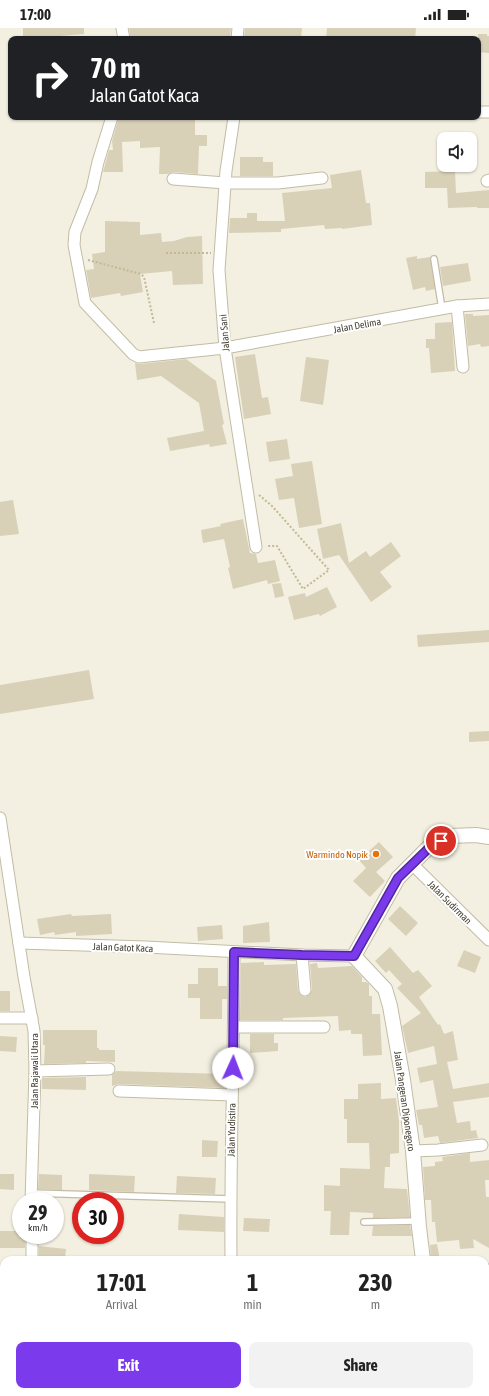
<!DOCTYPE html>
<style>
:root{--surface:#fff;--page:#f2f2f2;--text:#222;--muted:#767676;--accent:#7c3aed}
body{margin:0;font-family:"Asap Condensed",sans-serif;background:var(--page);color:var(--text);height:100vh;display:flex;flex-direction:column;font-size:15px;white-space:nowrap}
*{box-sizing:border-box;margin:0}
p{font-size:13px;color:var(--muted)}
.icon{flex:none;width:22px;height:22px;fill:none;stroke:currentColor;stroke-width:2;stroke-linecap:round;stroke-linejoin:round}
.map{position:relative;flex:1;overflow:hidden}
.details{position:absolute;left:0px;top:1228px;width:489px;height:140px;display:flex;flex-direction:column;background:var(--surface);border-radius:12px 12px 0 0;box-shadow:0 1px 3px #0004}
.details>*{flex:none}
.guide{position:absolute;left:8px;top:8px;width:473px;height:84px;border-radius:8px;box-shadow:0 1px 3px #0004;background:#202124;color:#fff;overflow:hidden}
.buttons{position:absolute;left:437px;top:104px;display:grid;gap:8px}
.buttons a{display:grid;place-items:center;width:40px;height:40px;border-radius:8px;background:var(--surface);box-shadow:0 1px 3px #0004;font-size:20px}
.speed{position:absolute;left:12px;top:1164px;display:flex;gap:8px;font-size:20px;font-weight:700;text-align:center}
.speed>*{display:grid;place-content:center;width:52px;height:52px;border-radius:50%;background:var(--surface);box-shadow:0 1px 3px #0004;line-height:1}
.speed small{font-size:10px;font-weight:400}
.speed .limit{border:6px solid #d22;background:#fff;color:#111}
.pin{position:absolute;display:grid;place-items:center;width:34px;height:34px;color:#fff;margin:-17px;border:2px solid #fff;border-radius:50%;box-shadow:0 1px 4px #0007}
.me{position:absolute;width:44px;margin:-22px;rotate:2deg;stroke-linejoin:round;filter:drop-shadow(0 0 3px #0008)}
.turn{display:flex;align-items:center;gap:14px;height:84px;padding:0 16px;font-size:18px}
.turn .icon{width:52px;height:52px;stroke-width:2.5}
.turn b{display:block;font-size:28px;line-height:34px}
.eta{display:flex;justify-content:space-evenly;align-items:center;height:68px;text-align:center}
.eta b{font-size:24px;font-weight:700;line-height:28px}
.primary-button{display:flex;gap:8px;margin-top:auto;padding:8px 16px}
.primary-button a{flex:1;height:46px;border-radius:8px;background:var(--accent);color:#fff;font-size:16px;font-weight:700;line-height:46px;text-align:center}
.primary-button a+a{background:var(--page);color:var(--text)}
.status{display:flex;justify-content:space-between;align-items:center;height:28px;padding:0 20px;background:var(--surface);direction:ltr}
.status svg{height:11px;fill:currentColor}
.map>svg:first-child{display:block}
.building{fill:#d9d0b8}
.lines{fill:none;stroke-linecap:round;stroke-linejoin:round}
.service-casing{stroke:#c2bca6;stroke-width:8}
.minor-casing{stroke:#c2bca6;stroke-width:13}
.tertiary-casing{stroke:#c2bca6;stroke-width:16}
.path{stroke:#c3b893;stroke-width:2;stroke-dasharray:2 2;stroke-linecap:butt}
.service{stroke:#fff;stroke-width:5.5}
.minor{stroke:#fff;stroke-width:11}
.tertiary{stroke:#fff;stroke-width:14}
.route-casing{stroke:#51269a;stroke-width:10}
.route{stroke:#7c3aed;stroke-width:7}
.food-dot{fill:#e8710a;stroke:#fff;stroke-width:1.5}
.labels{text-anchor:middle;stroke-width:4;stroke-linejoin:round;paint-order:stroke}
.street-label{font-size:10px;fill:#454032;stroke:#fff}
.food-label{font-size:10px;fill:#c56008;stroke:#fff;text-anchor:end}
</style>
<div class="status"><b>17:00</b><svg viewBox="0 0 49 12"><path d="M0 12V9h3v3zM5 12V6h3v6zM10 12V3h3v9zM15 12V0h3v12zM26 1h20v11H26zM47 4h2v5h-2z"/></svg></div>
<div class="map">
<svg width="489" height="1368" viewBox="0 0 489 1368">
<rect width="100%" height="100%" fill="#f3f0e1"/>
<!-- building -->
<g class="building">
<path d="M23 0H84V6L23 11Z"/>
<path d="M129 0H231L230 11H131Z"/>
<path d="M245 0H302L301 11H244Z"/>
<path d="M327 0H416L415 11H326Z"/>
<path d="M478 6H487V8H489V25L478 24Z"/>
<path d="M119 89H195V107H207V118H199L198 146 174 144 168 146H159L160 119 140 120V113L122 114 123 144H103L109 122H113L112 113Z"/>
<path d="M240 129H263V134H273V148H240Z"/>
<path d="M361 142 366 175H370L372 197 342 201V200L325 201 324 197 281 201V204L229 205 230 190H247V185H257V193H285L282 165 332 160 330 147Z"/>
<path d="M455 143 456 165 489 162V180H477V179L448 180 447 160H425V144Z"/>
<path d="M105 193 140 194V207L161 205 162 214 174 213 187 209 202 208 203 256 173 257 172 243 140 246 143 264 121 268 120 265 91 270 86 242 94 241 92 226 105 224Z"/>
<path d="M417 228V231L430 229 435 261 426 263 425 259 413 262 406 230Z"/>
<path d="M468 235 471 253 443 258 440 239Z"/>
<path d="M465 286H473V288L489 287V318L481 319 480 316 468 318Z"/>
<path d="M452 294 455 343 431 345 429 320H426V311H435V295Z"/>
<path d="M255 326 262 370 268 369 271 386 244 391 235 329Z"/>
<path d="M306 329 329 332 323 377 300 373Z"/>
<path d="M186 331 216 353 224 396 222 397 227 416 210 419 209 416 170 423 167 410 204 403 199 375 161 348 137 352 135 335 140 336Z"/>
<path d="M287 411 290 431 269 434 266 414Z"/>
<path d="M312 433 322 496 299 500 294 470 279 472 275 451 293 448 291 436Z"/>
<path d="M13 472 19 506 0 508V474Z"/>
<path d="M243 491 250 525 256 526 258 535 275 532 280 553 268 556 267 552 233 561 228 540 230 539 224 511 203 515 201 502 221 498 220 496Z"/>
<path d="M341 495 349 535 366 523 370 529 391 514 401 528 380 544 392 559 371 574 339 527 323 531 317 501Z"/>
<path d="M281 555 284 568 275 570 272 556Z"/>
<path d="M327 559 337 579 320 588 319 586 294 592 288 569 305 565 306 569Z"/>
<path d="M489 602V614L418 619 417 607Z"/>
<path d="M89 642 94 671 0 686V657Z"/>
<path d="M489 703V713L469 714V704Z"/>
<path d="M379 814 393 829 376 844 385 853 370 869 353 853 366 840 359 832Z"/>
<path d="M400 878 418 895 406 908 388 891Z"/>
<path d="M71 886 72 888 111 886 112 906 76 908V904L55 907 54 904 40 907 37 891Z"/>
<path d="M269 894 270 914 243 915V898Z"/>
<path d="M222 897 223 911 198 913 197 899Z"/>
<path d="M390 919 413 945 418 942 432 958 419 969 438 997 440 996 444 1006 453 1003 458 1032 447 1034 453 1061 489 1055V1069L453 1074 457 1095 470 1093 471 1103 476 1102 478 1110 440 1115 438 1108 424 1110 422 1097H419L416 1082 438 1079 433 1052 420 1055 417 1040 437 1036 434 1018 408 1025 402 998 421 985 397 960 402 956 389 942 386 945 375 933Z"/>
<path d="M464 922 481 929 475 945 457 938Z"/>
<path d="M264 934V937L296 936 298 963 302 968 305 969 309 967 312 962 310 936 317 935 318 940 352 938 362 949V954H366L369 956V968H372V986H380L382 1027 363 1028 362 1006H351V1002L339 1003 338 988 283 990V992H240L241 935Z"/>
<path d="M198 940H218V958H227V971H222V991H200V970H188V956H198Z"/>
<rect x="0" y="963" width="10" height="20"/>
<path d="M43 1002H97V1020H99V1022H115V1034L86 1033V1035L44 1036 45 1017H43Z"/>
<path d="M250 1006H274V1015H278V1023L250 1025Z"/>
<path d="M0 1008 17 1009 16 1024 0 1023Z"/>
<path d="M116 1043 226 1046 225 1060 119 1056 112 1058V1047Z"/>
<path d="M86 1049V1062L42 1061V1050Z"/>
<path d="M381 1055V1071L396 1070 399 1093V1125L390 1126V1139H385L384 1160 407 1161 410 1189 373 1190V1185L350 1184 349 1207H330L331 1183H324V1157L340 1158V1140L370 1141 369 1115H347V1091H344V1071H358V1056Z"/>
<path d="M202 1112 218 1113 217 1129H202Z"/>
<path d="M470 1125V1134L489 1132V1152H485L486 1169H489V1220L473 1211 474 1220 460 1221 459 1212 437 1214 435 1194H432L431 1172H425L423 1139 435 1138V1134L443 1133 442 1129Z"/>
<path d="M0 1146H14V1162L0 1161Z"/>
<path d="M39 1146 62 1147V1162L38 1161Z"/>
<path d="M89 1146 135 1148 134 1164 89 1162Z"/>
<path d="M177 1148 216 1150 215 1166 176 1165Z"/>
<path d="M179 1186 224 1189V1204L178 1202Z"/>
<path d="M244 1190 270 1191 269 1204 243 1203Z"/>
<path d="M410 1197 412 1208H372L373 1198Z"/>
<path d="M0 1203H21V1207H25V1220H0Z"/>
<path d="M437 1216 440 1232H431L430 1217Z"/>
<path d="M39 1218 66 1221 65 1231 39 1229Z"/>
</g>
<g class="lines">
<!-- service casing -->
<g class="service-casing">
<g id="service">
<path d="M434 231 442 281"/>
<path d="M31 1165 231 1171"/>
<path d="M364 1194 418 1193"/>
</g>
</g>
<!-- minor casing -->
<g class="minor-casing">
<g id="minor">
<path d="M122 0 124 11"/>
<path d="M237 11 238 0"/>
<path d="M478 84H489"/>
<path d="M112 89 98 134 92 161 75 204 74 217 85 275 133 326 139 329 148 328 225 320 457 278 489 276"/>
<path d="M234 89 226 143 219 242 225 320 256 519"/>
<path d="M173 151 225 155H278L322 150"/>
<path d="M487 153 489 152"/>
<path d="M457 278 463 339"/>
<path d="M0 790 24 949 34 1003 35 1043 31 1173"/>
<path d="M412 836 489 912"/>
<path d="M19 915 146 919 302 927 354 928"/>
<path d="M302 927 305 962"/>
<path d="M0 990H32"/>
<path d="M234 999H324"/>
<path d="M35 1043 109 1041"/>
<path d="M119 1063 232 1067"/>
<path d="M413 1123 438 1122 482 1117"/>
<path d="M32 1207V1232"/>
<path d="M231 1232C230 1129 234 1027 234 924"/>
<path d="M485 1243 489 1242"/>
<path d="M0 1298H4"/>
<path d="M485 1340 489 1339"/>
<path d="M30 1368V1364"/>
<path d="M230 1368V1364"/>
</g>
</g>
<!-- tertiary casing -->
<g class="tertiary-casing">
<g id="tertiary">
<path d="M423 1232 419 1199 413 1123 403 1052 390 978 385 961 354 928 398 850 431 817 450 808 476 807 489 809"/>
<path d="M438 1364V1368"/>
</g>
</g>
<!-- path -->
<g class="path">
<path d="M166 225H211"/>
<path d="M88 232 141 246 144 249 154 295"/>
<path d="M259 467 272 478 329 542 303 561 277 518H267"/>
</g>
<!-- service -->
<use href="#service" class="service"/>
<!-- minor -->
<use href="#minor" class="minor"/>
<!-- tertiary -->
<use href="#tertiary" class="tertiary"/>
</g>
<g class="lines">
<!-- route casing -->
<g class="route-casing">
<path id="route" d="M233 1040 234 924 302 927 354 928 398 850 432 817 441 813"/>
</g>
<!-- route -->
<use href="#route" class="route"/>
</g>
<!-- markers -->
<circle class="food-dot" cx="376" cy="826" r="4"/>
<g class="labels">
<!-- street labels -->
<g class="street-label">
<text transform="translate(357 297) rotate(-10)" y="4">Jalan Delima</text>
<text transform="translate(224 305) rotate(-95)" y="4">Jalan Sani</text>
<text transform="translate(450 874) rotate(45)" y="4">Jalan Sudirman</text>
<text transform="translate(123 919) rotate(2)" y="4">Jalan Gatot Kaca</text>
<text transform="translate(34 1043) rotate(-90)" y="4">Jalan Rajawali Utara</text>
<text transform="translate(405 1073) rotate(82)" y="4">Jalan Pangeran Diponegoro</text>
<text transform="translate(231 1102) rotate(-89)" y="4">Jalan Yudistira</text>
</g>
<!-- food labels -->
<g class="food-label">
<text x="368" y="830">Warmindo Nopik</text>
</g>
</g>
</svg>
<div class="buttons">
<a><svg class="icon" aria-label="sound" viewBox="0 0 24 24"><path d="M4 9h4l5-4v14l-5-4H4zM17 9q2 3 0 6"/></svg></a>
</div>
<div class="speed"><div>29<small>km/h</small></div><div class="limit">30</div></div>
<div class="pin" style="left:441px;top:813px;background:#d93025"><svg class="icon" aria-label="arrive" viewBox="0 0 24 24"><path d="M6 21V4h12l-3 4 3 4H6"/></svg></div>
<svg class="me" style="left:233px;top:1040px" viewBox="-20 -20 40 40"><circle r="19" fill="#fff"/><path d="M0-13L10 11 0 6-10 11z" fill="#7c3aed"/></svg>
<div class="guide">
<div class="turn"><svg class="icon" aria-label="right" viewBox="0 0 24 24"><path d="M7 20v-9h11M14 6l5 5-5 5"/></svg><div><b>70 m</b>Jalan Gatot Kaca</div></div>
</div>
<section class="details">
<div class="eta">
<div><b>17:01</b><p>Arrival</p></div>
<div><b>1</b><p>min</p></div>
<div><b>230</b><p>m</p></div>
</div>
<div class="primary-button"><a>Exit</a><a>Share</a></div>
</section>
</div>
